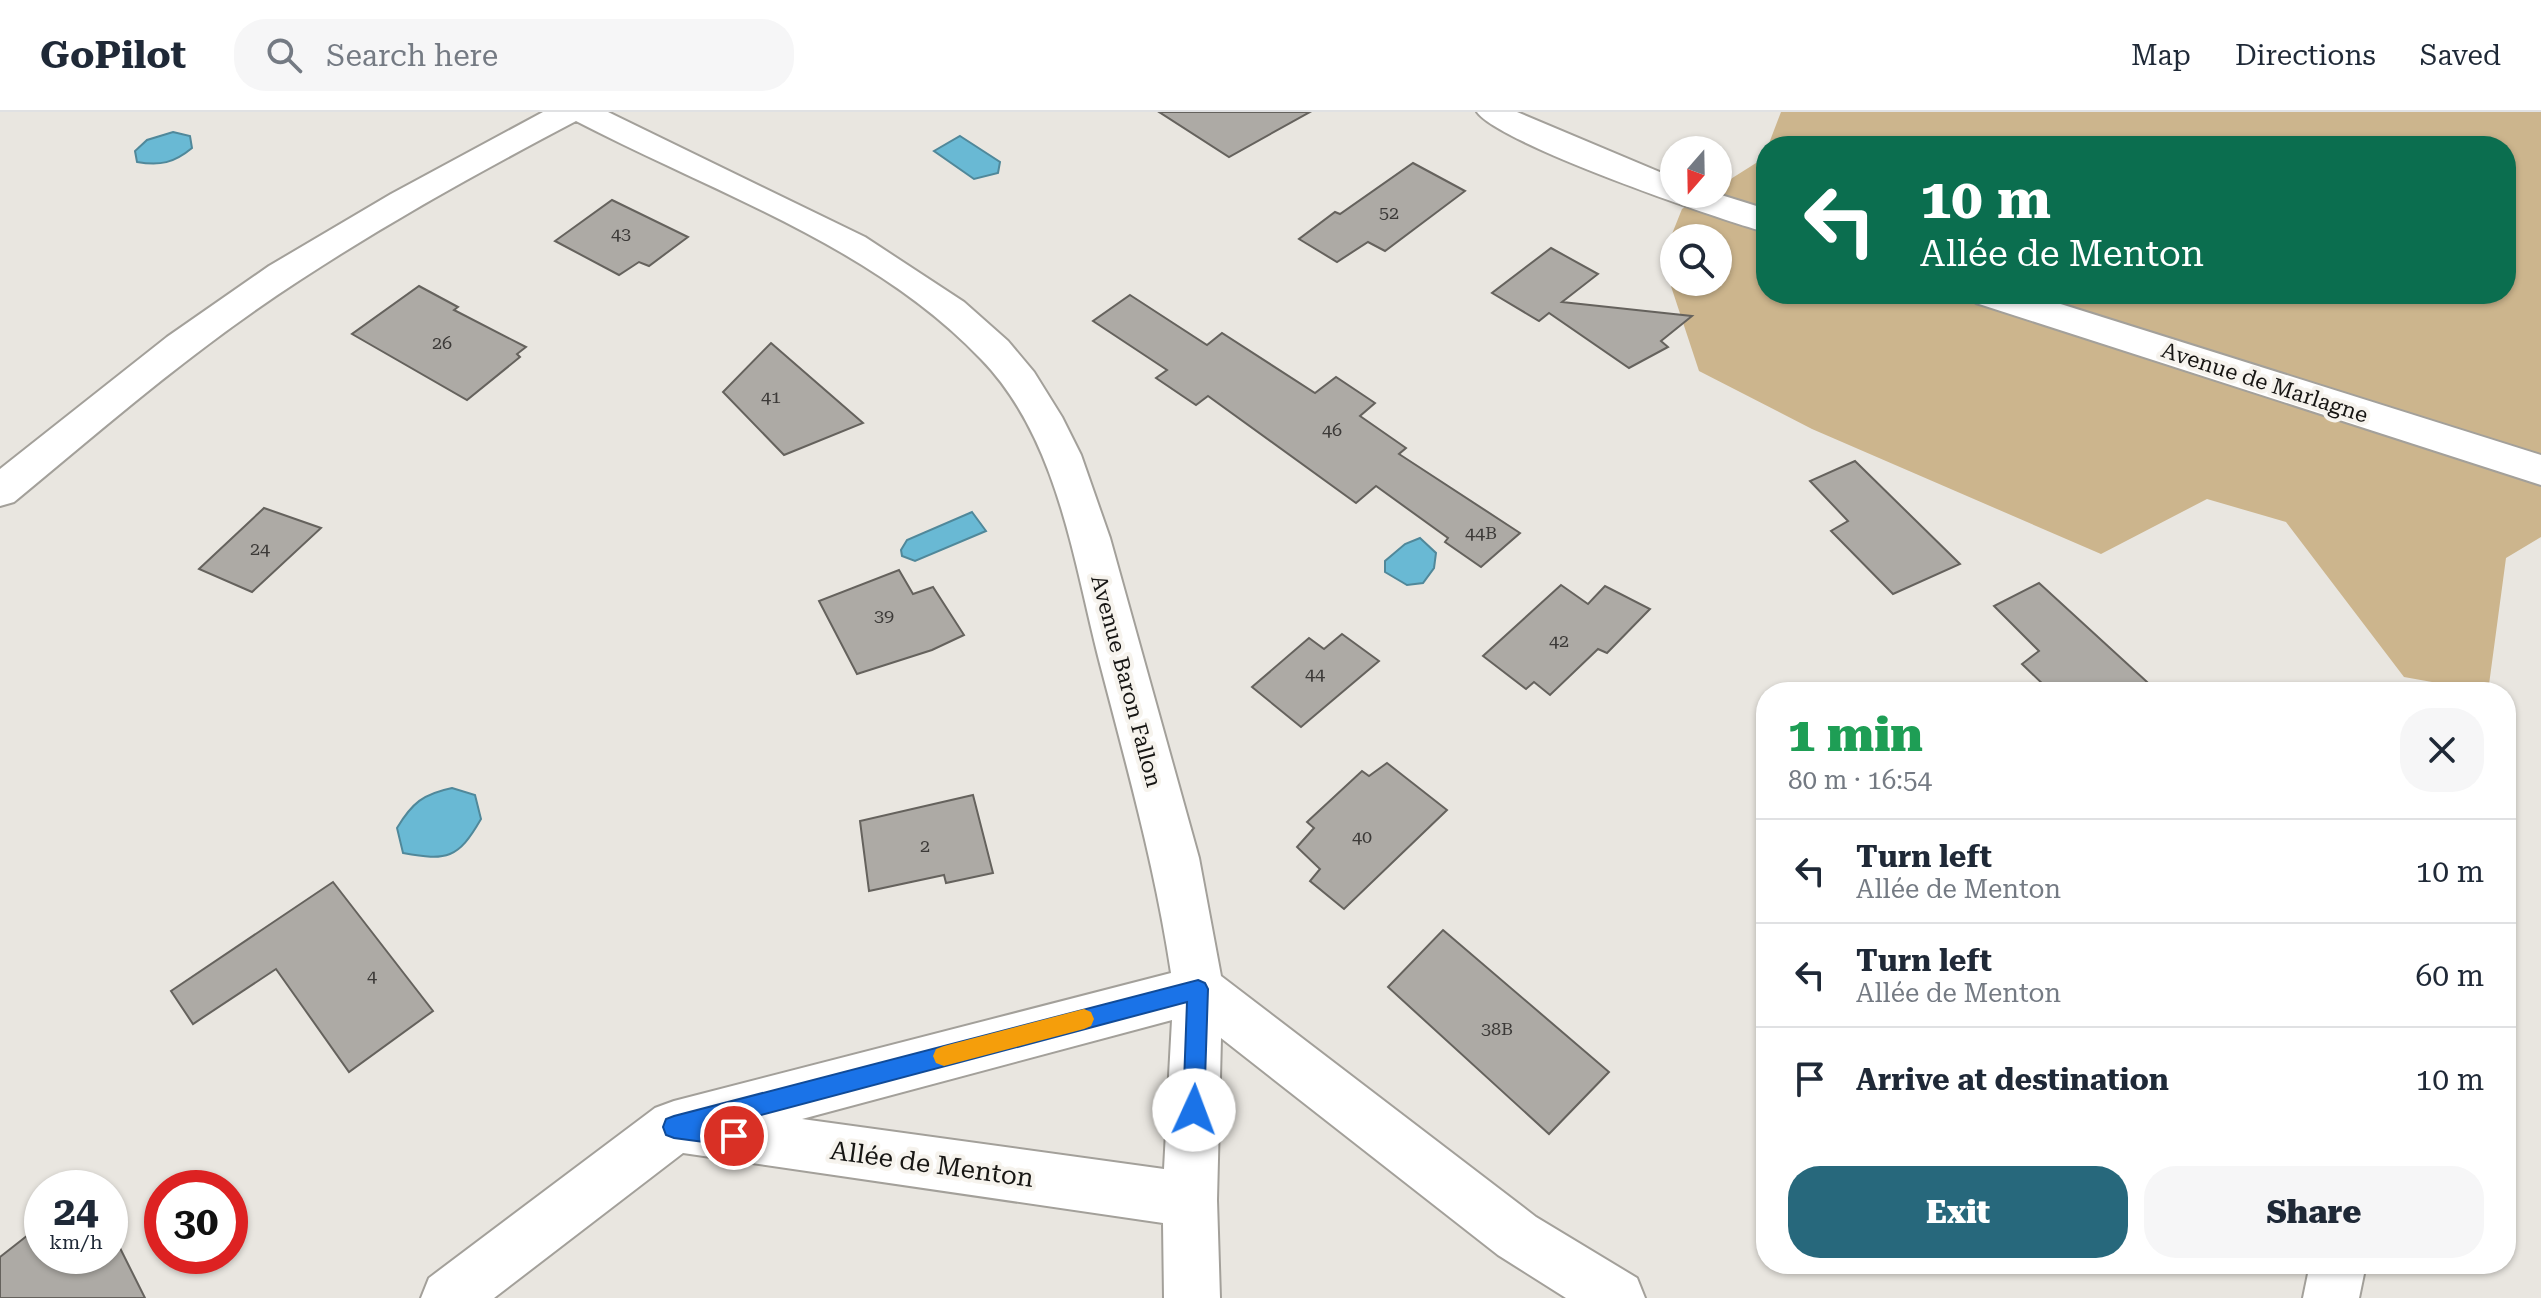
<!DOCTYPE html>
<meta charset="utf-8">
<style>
:root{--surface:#fff;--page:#f6f6f7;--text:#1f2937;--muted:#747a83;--line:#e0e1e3;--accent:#27687c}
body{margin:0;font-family:"Roboto Serif",serif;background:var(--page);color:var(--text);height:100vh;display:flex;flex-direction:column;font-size:30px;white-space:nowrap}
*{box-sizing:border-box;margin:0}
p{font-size:26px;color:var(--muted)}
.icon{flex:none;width:44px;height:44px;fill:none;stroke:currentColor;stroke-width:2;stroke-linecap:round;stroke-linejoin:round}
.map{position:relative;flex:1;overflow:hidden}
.sheet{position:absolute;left:1756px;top:570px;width:760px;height:592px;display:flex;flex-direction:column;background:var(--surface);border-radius:32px;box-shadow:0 2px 6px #0004}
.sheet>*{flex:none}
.banner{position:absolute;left:1756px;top:24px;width:760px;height:168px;border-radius:32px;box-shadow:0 2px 6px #0004;background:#0b6e4f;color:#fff;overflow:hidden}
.needle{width:52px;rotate:200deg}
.fabs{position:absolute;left:1660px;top:24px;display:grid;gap:16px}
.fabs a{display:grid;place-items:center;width:72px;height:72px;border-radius:50%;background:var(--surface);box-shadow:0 2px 6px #0004;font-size:40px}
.speed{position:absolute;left:24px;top:1058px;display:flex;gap:16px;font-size:40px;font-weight:700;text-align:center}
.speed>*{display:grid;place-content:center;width:104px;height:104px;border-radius:50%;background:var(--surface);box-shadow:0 2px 6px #0004;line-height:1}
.speed small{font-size:20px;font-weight:400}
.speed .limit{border:12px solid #d22;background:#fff;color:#111}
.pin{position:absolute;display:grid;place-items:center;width:68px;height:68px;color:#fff;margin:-34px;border:4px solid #fff;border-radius:50%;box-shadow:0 2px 8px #0007}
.me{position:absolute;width:88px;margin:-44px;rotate:2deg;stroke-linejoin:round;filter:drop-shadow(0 0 6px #0008)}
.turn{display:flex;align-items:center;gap:28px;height:168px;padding:0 32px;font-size:36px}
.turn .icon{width:104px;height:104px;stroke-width:2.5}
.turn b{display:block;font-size:56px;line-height:68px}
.round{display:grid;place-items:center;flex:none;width:84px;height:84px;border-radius:32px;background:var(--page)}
.overview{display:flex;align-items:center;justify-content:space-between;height:136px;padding:0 32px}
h1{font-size:48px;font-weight:800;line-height:60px;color:#1e9e55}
.action{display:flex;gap:16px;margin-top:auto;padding:16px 32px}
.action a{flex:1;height:92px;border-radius:32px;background:var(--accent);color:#fff;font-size:32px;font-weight:800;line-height:92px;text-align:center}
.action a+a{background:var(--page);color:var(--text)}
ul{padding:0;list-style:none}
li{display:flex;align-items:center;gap:24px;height:104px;padding:0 32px;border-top:2px solid var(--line)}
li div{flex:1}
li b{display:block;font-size:30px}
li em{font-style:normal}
header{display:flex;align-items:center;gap:48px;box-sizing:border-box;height:112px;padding:0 40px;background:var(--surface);border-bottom:2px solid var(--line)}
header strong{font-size:38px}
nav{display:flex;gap:44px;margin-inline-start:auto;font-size:28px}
.search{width:560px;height:72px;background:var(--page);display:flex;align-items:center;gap:20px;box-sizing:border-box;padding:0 28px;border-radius:32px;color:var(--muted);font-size:30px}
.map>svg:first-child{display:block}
.green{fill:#ccb58d;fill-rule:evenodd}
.water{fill:#69b9d4;stroke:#50889a;stroke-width:2}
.building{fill:#adaaa5;stroke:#65625d;stroke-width:2}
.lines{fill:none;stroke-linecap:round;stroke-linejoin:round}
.minor-casing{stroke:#a3a09a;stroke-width:4}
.major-casing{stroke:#a3a09a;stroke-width:4}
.minor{fill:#fff;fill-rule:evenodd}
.major{fill:#fff;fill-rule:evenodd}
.route{fill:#1a73e8;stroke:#114b97;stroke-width:2}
.slow{fill:#f59e0b}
.labels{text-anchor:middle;stroke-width:8;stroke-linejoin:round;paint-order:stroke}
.number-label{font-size:18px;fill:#3c3a38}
.street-label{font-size:22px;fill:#161513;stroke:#f6f3ed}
.near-street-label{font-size:26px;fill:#161513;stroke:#f6f3ed}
</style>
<header>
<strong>GoPilot</strong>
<div class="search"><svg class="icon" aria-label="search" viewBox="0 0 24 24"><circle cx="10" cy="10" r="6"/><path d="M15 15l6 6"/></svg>Search here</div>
<nav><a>Map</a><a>Directions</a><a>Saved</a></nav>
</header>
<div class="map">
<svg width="2541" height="1186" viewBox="0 0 2541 1186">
<rect width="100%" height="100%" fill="#e9e6e0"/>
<!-- green -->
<path class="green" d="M1781 0H2541V425L2506 446 2488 580 2404 565 2286 410 2207 387 2101 442 1812 317 1699 259 1662 147 1682 97 1706 82H1718V75L1764 46 1766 41V182H2506V34H1768ZM1674 126H1718V170H1674Z"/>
<!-- water -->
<g class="water">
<path d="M173 20 190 24 192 36C174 51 160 54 137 50L135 39 147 28Z"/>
<path d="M960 24 1000 50 998 61 974 67 934 39Z"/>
<path d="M972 400 986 419 915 449 902 444 901 438 907 428Z"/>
<path d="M1420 426 1436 441 1434 456 1423 471 1407 473 1385 460V449L1405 432Z"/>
<path d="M452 676 475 683 481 707C458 747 447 749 403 741L397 716C412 691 423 682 452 676Z"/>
</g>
<!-- building -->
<g class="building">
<path d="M1159 0H1310L1229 45Z"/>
<path d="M1413 51 1465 79 1385 139 1368 130 1337 150 1299 127 1335 100 1340 102Z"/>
<path d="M612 88 688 125 649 154 639 150 619 163 555 129Z"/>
<path d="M1551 136 1598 162 1562 190 1692 204 1661 229 1668 235 1629 256 1549 201 1539 209 1492 181Z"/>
<path d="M419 174 458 195 454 198 526 235 517 242 520 245 467 288 352 222Z"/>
<path d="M1130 183 1207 233 1222 221 1315 281 1336 265 1375 291 1360 304 1406 336 1399 342 1520 421 1481 455 1445 430 1448 426 1376 374 1356 391 1208 284 1196 293 1156 266 1167 258 1093 209Z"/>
<path d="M771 231 863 311 784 343 723 280Z"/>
<path d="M1855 349 1960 452 1893 482 1831 419 1848 409 1810 369Z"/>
<path d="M264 396 321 416 252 480 199 457Z"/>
<path d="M899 458 913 482 933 475 964 523 932 538 857 562 819 489Z"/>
<path d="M2039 471 2158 580H2051L2022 552 2039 539 1994 494Z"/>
<path d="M1561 473 1588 492 1605 474 1650 497 1607 541 1598 537 1550 583 1534 570 1526 577 1483 544Z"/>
<path d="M1342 522 1379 549 1301 615 1252 575 1309 526 1324 537Z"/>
<path d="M1387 651 1447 698 1344 797 1310 769 1320 757 1297 735 1314 716 1307 710 1362 659 1369 664Z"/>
<path d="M973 683 993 761 946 771 944 763 869 779 860 709Z"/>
<path d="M333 770 433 899 349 960 276 857 193 912 171 879Z"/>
<path d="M1443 818 1609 960 1549 1022 1388 875Z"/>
<path d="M42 1112V1144H110V1116L145 1186H0V1145Z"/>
</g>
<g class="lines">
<!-- minor casing -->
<g class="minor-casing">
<g id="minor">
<path d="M543 0H608L865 125 964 190 1008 229 1034 260 1062 305 1081 343 1110 426 1199 746 1221 864 1536 1105 1637 1166 1645 1186H1566L1498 1143 1221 926 1217 1088 1220 1186H1164L1163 1111 683 1041 494 1186H421L429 1166 655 996 674 989 1171 861C1155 754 1126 652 1099 548 1073 446 1057 325 981 247 872 133 712 80 576 9 466 67 358 127 257 197 172 256 94 324 14 390L0 394V357L167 225 269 154 391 82ZM1172 908 1164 1057 802 1007Z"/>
<path d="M2310 1152H2366L2359 1186H2303Z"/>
</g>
</g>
<!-- major casing -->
<g class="major-casing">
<g id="major">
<path d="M1477 0H1517L1674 66V82H1718L1766 97V120C1720 108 1498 31 1477 0Z"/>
<path d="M1971 182H2029L2541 343V373L1976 191Z"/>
</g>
</g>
<!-- minor -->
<use href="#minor" class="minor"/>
<!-- major -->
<use href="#major" class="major"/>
</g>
<!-- route -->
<path class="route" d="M1198 868 1205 871 1208 877 1204 998 1201 1006 1194 1009 1186 1006 1183 998 1187 890 727 1012 742 1016 745 1024 742 1031 734 1034 674 1026 666 1023 663 1015 666 1007 674 1004Z"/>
<!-- slow -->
<path class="slow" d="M1084 897 1091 900 1094 907 1091 914 1084 917 944 954 936 951 933 944 936 937 944 934Z"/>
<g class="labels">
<!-- number labels -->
<g class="number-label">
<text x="1389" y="107">52</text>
<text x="621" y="128">43</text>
<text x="442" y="237">26</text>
<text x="771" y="291">41</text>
<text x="1332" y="324">46</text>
<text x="1481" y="427">44B</text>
<text x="260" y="443">24</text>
<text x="884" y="510">39</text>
<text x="1559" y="535">42</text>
<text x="1315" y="568">44</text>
<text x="1362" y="731">40</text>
<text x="925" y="740">2</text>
<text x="372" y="870">4</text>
<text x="1497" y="923">38B</text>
</g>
<!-- street labels -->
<g class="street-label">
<text transform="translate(2265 270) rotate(18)" y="8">Avenue de Marlagne</text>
<text transform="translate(1127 569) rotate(75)" y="8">Avenue Baron Fallon</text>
</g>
<!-- near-street labels -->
<g class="near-street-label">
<text transform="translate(932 1052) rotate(8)" y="9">Allée de Menton</text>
</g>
</g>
</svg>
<div class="fabs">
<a><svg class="needle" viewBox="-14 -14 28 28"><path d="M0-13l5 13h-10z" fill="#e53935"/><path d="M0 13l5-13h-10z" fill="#747a83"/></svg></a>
<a><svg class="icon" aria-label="search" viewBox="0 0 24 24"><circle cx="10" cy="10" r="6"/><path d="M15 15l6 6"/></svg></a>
</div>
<div class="speed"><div>24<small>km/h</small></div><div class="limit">30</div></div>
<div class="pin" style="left:734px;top:1024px;background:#d93025"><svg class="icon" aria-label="arrive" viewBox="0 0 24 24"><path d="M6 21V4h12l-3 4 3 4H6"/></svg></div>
<svg class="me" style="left:1194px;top:998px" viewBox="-20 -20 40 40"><circle r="19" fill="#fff"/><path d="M0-13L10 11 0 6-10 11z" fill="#1a73e8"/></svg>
<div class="banner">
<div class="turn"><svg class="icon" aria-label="left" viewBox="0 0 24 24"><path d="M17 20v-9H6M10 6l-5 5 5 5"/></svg><div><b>10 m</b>Allée de Menton</div></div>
</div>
<section class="sheet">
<div class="overview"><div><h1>1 min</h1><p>80 m · 16:54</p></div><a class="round"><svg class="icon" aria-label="close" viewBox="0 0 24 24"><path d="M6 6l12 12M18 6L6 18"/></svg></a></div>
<ul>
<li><svg class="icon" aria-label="left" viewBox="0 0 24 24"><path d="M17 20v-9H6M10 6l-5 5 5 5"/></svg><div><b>Turn left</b><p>Allée de Menton</p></div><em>10 m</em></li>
<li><svg class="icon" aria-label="left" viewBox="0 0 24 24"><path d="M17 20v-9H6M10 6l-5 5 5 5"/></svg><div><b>Turn left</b><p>Allée de Menton</p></div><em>60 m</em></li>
<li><svg class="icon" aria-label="arrive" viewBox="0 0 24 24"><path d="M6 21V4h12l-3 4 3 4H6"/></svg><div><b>Arrive at destination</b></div><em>10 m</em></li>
</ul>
<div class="action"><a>Exit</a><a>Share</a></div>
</section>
</div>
